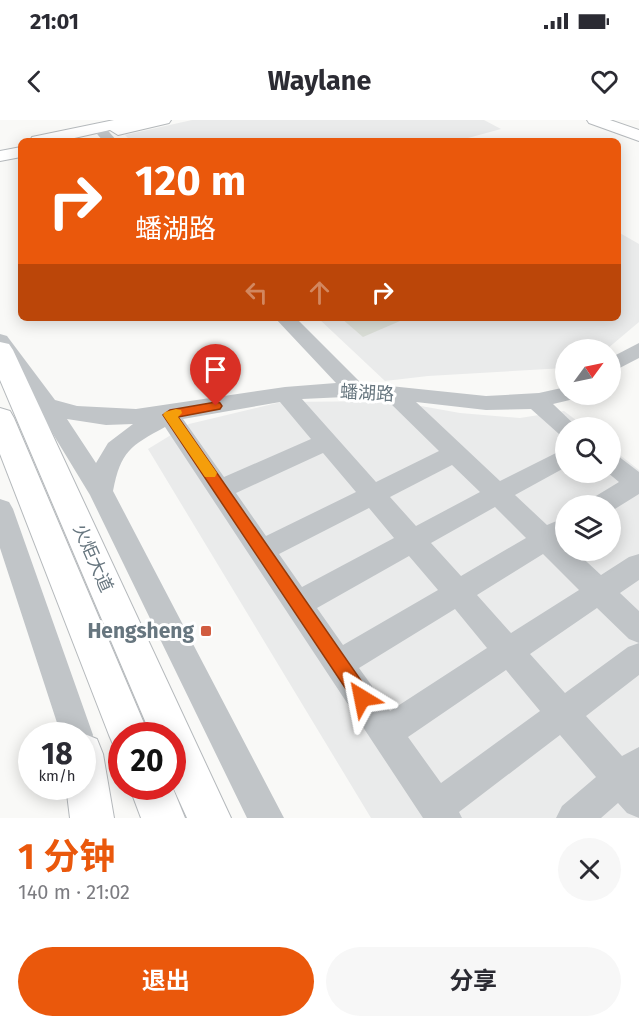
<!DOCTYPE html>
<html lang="zh">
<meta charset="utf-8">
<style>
:root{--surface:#fff;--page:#f7f7f7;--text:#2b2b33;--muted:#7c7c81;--accent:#ea580c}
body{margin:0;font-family:"Fira Sans","Noto Sans SC",sans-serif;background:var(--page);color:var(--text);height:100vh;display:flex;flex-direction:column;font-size:22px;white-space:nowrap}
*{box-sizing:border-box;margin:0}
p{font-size:20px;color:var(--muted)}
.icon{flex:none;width:33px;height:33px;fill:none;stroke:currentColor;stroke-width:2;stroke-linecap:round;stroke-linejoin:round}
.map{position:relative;height:698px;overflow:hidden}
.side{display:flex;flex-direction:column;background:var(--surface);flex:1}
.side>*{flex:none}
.top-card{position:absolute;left:18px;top:18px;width:603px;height:183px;border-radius:9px;box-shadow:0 3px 15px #0003;background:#ea580c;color:#fff;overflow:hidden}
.needle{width:39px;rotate:57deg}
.buttons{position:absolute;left:555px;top:219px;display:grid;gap:12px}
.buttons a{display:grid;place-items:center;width:66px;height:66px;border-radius:50%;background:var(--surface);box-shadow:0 3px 15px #0003;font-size:30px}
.speed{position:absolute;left:18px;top:602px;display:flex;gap:12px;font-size:30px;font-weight:700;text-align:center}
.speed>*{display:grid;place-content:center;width:78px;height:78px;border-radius:50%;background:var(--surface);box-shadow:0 3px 15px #0003;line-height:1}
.speed small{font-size:15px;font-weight:400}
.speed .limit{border:9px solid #d22;background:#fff;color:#111}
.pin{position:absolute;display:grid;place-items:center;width:51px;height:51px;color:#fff;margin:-62px -26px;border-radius:50% 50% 50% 0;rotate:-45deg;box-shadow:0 0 6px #0007}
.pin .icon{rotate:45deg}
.me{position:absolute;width:66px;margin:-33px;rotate:325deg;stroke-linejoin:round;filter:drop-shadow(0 0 4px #0008)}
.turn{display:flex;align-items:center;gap:21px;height:126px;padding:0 18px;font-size:27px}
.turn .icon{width:78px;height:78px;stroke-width:2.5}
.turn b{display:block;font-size:42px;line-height:51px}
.lanes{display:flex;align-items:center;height:57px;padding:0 18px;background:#0003;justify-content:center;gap:30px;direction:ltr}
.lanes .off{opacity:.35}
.round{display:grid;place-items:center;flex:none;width:63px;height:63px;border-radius:32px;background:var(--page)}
.headline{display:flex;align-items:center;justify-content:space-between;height:102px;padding:0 18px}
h1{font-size:36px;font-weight:700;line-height:45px;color:var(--accent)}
.action{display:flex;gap:12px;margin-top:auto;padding:12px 18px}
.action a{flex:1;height:69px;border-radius:36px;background:var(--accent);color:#fff;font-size:24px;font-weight:700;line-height:69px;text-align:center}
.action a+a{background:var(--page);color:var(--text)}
.status{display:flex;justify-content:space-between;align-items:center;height:42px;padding:0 30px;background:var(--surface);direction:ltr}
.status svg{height:16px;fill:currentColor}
header{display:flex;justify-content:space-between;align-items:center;height:78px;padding:0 18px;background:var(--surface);font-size:27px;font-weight:700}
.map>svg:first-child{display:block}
.built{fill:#eaebeb;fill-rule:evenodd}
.green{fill:#daded7}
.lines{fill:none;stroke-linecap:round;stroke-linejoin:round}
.major-casing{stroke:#b5b9bc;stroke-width:2}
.minor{fill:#c1c5c8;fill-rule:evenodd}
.major{fill:#fff;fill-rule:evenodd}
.route{fill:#ea580c;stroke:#983908;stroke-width:1.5}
.slow{fill:#f59e0b}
.poi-dot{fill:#d15c40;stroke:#fff;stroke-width:2}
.labels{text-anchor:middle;stroke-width:6;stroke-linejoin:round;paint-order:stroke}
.street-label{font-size:18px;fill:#67767f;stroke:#fff}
.near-poi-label{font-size:21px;font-weight:bold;fill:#67767f;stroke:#fff;text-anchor:end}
</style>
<div class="status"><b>21:01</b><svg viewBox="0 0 49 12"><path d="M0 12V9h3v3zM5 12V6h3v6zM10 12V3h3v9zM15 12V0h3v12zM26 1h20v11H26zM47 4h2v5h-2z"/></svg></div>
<header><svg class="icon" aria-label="back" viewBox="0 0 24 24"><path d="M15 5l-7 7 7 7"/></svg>Waylane<svg class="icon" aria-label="heart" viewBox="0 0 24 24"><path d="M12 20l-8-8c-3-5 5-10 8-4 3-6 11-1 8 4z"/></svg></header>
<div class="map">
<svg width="639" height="698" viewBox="0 0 639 698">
<rect width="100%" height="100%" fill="#f9f9f7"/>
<!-- built -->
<g class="built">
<path d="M192 0H484L501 9 457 21H131L125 15Z"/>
<path d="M618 112 639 124V202L607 229 566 230 565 248 428 256 385 261 318 198H618Z"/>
<path d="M393 281 460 293 520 298 564 291 585 307 566 308V352H610L611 328 639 350V698H371L148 329 189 304 281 282ZM566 386H610V430H566Z"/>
</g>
<!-- green -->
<path class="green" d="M341 198H407L363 217Z"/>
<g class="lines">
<!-- major casing -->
<g class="major-casing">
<g id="major">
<path d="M114 0H171L169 3 118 15 110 10 61 21H30L32 17Z"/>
<path d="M587 0H610L639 10V21L589 3Z"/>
<path d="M21 27V37L0 41V31Z"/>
<path d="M0 222 9 224 13 230 231 698H187L172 665V615H151L0 260Z"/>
<path d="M0 288 10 291 14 298 149 615H122V632L115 629 109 615 0 334Z"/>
<path d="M82 613 97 619 103 634 114 698H70L66 666H82V615H78Z"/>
<path d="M129 666H172L185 698H141Z"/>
</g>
</g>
<!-- minor -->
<g class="minor">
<path d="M98 4 103 5 117 21H103L92 8Z"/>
<path d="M275 198H296L361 263 486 276 539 273 566 267V274H576L574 279 553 284 578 308H566V316L559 314 531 289 486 290 416 282 500 361 566 328V347L515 375 547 405 566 397V430H574L601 455 629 437 639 434V460L620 473 639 491V555L586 596 622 636 639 627V698L627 693 618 683 601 698H556L562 686 596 657 560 615 459 692 462 698H423L165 307C130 326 121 331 113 371L284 698H247L90 375 39 291 0 234V214L7 216 55 280 77 286 136 289 285 267 336 263ZM345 277 386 279 439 331 376 362 302 279ZM280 282 311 319 224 357 183 299ZM67 299 106 305 133 304 108 323 96 343ZM323 333 356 372 266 416 236 373ZM452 345 480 372 416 406 390 377ZM495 387 526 418 461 456 431 423ZM369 388 394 418 302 467 279 434ZM543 434 579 470 511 513 477 475ZM409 436 438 470 343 525 317 488ZM597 488 629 519 639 523 628 527 565 573 530 534ZM455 489 487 528 390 591 359 548ZM506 550 540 591 441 663 408 617Z"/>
<path d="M639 223V238L610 253V238Z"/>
<path d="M610 333 618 336 639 352V374L610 392V386H588L591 379 619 362 607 352H610Z"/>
<path d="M0 379 9 382 13 389 93 615 89 627 82 629V615H61L0 428Z"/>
</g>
<!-- major -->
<use href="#major" class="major"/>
</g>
<!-- route -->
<path class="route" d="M216 282 220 283 222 286 220 289 178 297 369 572 371 578 369 584 362 586 356 584 163 295 170 290Z"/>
<!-- slow -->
<path class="slow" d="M176 289 181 290 182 293 178 297 215 350 217 353 215 357H205L163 295 165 292Z"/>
<!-- markers -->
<rect class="poi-dot" x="200" y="505" width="12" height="12" rx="3"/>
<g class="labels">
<!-- street labels -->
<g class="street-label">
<text transform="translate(367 273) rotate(3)" y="6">蟠湖路</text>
<text transform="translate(93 438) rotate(66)" y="6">火炬大道</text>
</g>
<!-- near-poi labels -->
<g class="near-poi-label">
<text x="194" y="518">Hengsheng</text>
</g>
</g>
</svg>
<div class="buttons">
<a><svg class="needle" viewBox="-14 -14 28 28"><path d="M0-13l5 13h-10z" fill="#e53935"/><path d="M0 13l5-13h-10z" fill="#7c7c81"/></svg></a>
<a><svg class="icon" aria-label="search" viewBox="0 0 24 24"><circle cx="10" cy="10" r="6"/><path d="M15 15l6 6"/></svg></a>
<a><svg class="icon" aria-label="layers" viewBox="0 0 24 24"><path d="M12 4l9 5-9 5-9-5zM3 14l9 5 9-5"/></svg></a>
</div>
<div class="speed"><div>18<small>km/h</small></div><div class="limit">20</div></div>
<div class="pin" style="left:216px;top:286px;background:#d93025"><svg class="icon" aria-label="arrive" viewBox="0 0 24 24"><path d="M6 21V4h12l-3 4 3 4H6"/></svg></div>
<svg class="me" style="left:362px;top:578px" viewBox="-20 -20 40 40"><path d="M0-17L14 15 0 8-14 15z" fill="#ea580c" stroke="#fff" stroke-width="4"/></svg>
<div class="top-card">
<div class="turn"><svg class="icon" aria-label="right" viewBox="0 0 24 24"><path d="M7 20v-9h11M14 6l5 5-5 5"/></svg><div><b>120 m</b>蟠湖路</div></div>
<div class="lanes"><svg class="icon off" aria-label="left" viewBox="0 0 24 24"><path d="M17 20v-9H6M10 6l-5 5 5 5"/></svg><svg class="icon off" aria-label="ahead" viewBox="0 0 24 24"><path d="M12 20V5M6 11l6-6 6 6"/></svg><svg class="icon" aria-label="right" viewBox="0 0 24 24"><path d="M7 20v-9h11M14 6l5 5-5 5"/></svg></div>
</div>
</div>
<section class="side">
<div class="headline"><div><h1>1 分钟</h1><p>140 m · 21:02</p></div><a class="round"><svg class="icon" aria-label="close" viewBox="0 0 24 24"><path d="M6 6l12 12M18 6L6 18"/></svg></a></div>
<div class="action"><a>退出</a><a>分享</a></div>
</section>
